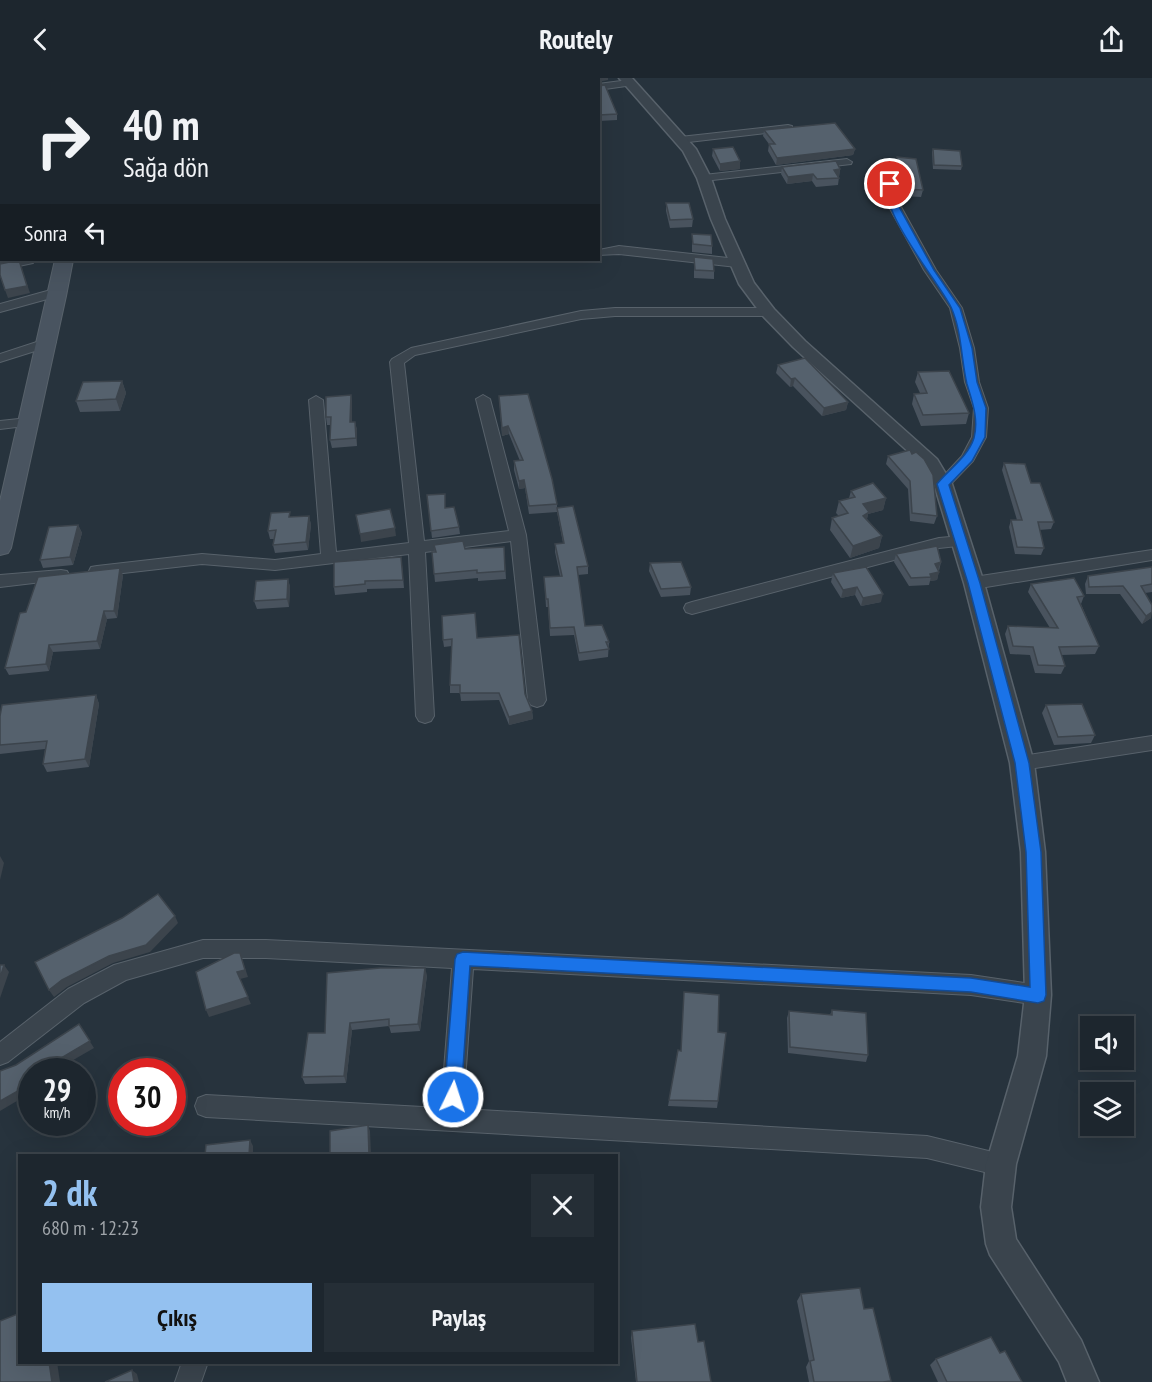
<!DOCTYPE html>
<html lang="tr">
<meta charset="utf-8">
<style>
:root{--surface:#1d262e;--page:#252e36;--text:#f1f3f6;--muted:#a0a5aa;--line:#3b434a;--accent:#94c1f0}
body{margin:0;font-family:"PT Sans Narrow",sans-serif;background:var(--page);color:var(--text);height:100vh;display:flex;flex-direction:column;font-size:22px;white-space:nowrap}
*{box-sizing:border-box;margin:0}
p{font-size:20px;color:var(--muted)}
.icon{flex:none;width:33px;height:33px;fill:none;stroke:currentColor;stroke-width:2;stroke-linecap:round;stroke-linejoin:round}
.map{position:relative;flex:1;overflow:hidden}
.drawer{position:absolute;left:18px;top:1076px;width:600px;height:210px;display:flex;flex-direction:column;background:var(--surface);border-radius:0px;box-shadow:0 6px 24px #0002,0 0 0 2px var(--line)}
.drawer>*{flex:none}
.banner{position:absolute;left:0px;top:0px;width:600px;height:183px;box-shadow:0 6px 24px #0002,0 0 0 2px var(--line);background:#1d262e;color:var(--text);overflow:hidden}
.buttons{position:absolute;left:1080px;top:938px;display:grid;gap:12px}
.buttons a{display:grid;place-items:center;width:54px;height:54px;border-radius:0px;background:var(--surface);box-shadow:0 6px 24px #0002,0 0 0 2px var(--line);font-size:30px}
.speed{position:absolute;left:18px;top:980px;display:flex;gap:12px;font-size:30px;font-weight:700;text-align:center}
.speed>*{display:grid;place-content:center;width:78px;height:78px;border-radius:50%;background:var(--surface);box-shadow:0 6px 24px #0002,0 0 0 2px var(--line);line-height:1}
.speed small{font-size:15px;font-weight:400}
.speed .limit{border:9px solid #d22;background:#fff;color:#111}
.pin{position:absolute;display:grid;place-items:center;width:51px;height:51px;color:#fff;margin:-26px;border:3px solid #fff;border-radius:50%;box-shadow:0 2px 6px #0007}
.me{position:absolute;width:66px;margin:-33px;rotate:4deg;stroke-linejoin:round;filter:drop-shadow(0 0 4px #0008)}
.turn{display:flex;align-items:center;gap:21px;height:126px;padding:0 24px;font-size:27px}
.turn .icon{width:78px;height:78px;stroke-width:2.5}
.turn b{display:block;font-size:42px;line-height:51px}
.then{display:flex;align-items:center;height:57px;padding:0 24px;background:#0003;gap:12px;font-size:22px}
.round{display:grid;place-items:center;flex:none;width:63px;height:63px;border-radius:0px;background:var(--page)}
.summary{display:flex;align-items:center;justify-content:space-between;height:102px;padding:0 24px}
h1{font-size:36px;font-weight:700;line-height:45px;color:var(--accent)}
.cta{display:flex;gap:12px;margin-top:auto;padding:12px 24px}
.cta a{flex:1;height:69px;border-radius:0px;background:var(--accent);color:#111;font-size:24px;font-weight:700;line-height:69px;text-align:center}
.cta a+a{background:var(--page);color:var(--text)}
header{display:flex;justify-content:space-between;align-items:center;height:78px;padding:0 24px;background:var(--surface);font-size:27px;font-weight:700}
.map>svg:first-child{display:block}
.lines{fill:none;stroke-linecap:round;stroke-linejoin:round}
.minor-casing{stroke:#58626b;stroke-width:2}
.tertiary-casing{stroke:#58626b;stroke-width:3}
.secondary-casing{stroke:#58626b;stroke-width:2}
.minor{fill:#3a444d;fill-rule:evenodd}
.tertiary{fill:#3a444d;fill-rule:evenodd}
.secondary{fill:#495460;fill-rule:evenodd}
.wall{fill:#49535e}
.shaded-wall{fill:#3c444c}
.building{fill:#55616d;stroke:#3c444c;stroke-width:1.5}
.route{fill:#1a73e8;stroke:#114b97;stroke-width:1.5}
</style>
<header><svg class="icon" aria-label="back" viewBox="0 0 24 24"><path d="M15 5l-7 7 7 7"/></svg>Routely<svg class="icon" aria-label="share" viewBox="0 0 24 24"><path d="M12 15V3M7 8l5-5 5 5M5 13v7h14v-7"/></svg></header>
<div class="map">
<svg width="1152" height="1304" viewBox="0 0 1152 1304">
<rect width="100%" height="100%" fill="#27333d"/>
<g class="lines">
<!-- minor casing -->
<g class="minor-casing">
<g id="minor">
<path d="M629 2 633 3V7L598 12V6Z"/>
<path d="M788 47 792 48V52L680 65 675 62 680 59Z"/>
<path d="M847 81 852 84 851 86 704 103 698 100 704 97Z"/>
<path d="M890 103 896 106 900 127 936 192 962 230 974 270 979 304 988 330 986 359 973 383 948 409 943 411 936 406 962 378 972 359 974 330 965 304 960 270 950 230 924 192 888 127 884 106Z"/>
<rect x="0" y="131" width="2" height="6"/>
<path d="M619 168 737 181 743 185 737 189 619 176 598 177 599 172Z"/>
<path d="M14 182H35L33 185 0 192V184Z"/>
<path d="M58 210 62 211 64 214 62 217 0 234V226Z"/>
<path d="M615 230H768L774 234 768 238H615L581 241 415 277 404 285 424 463 509 453 476 321 483 317 490 321 526 457 546 622 543 627 537 629 531 627 528 622 511 463 425 474 434 638 431 643 425 645 419 643 416 638 409 476 275 492 202 486 97 498 91 497 89 493 91 489 97 488 202 476 275 482 321 476 309 322 316 318 323 322 336 474 409 465 390 284 392 281 411 270 581 233Z"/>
<path d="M49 260 56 264 54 267 0 284V276Z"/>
<path d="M28 340 33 341 35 344 33 347 0 351V343Z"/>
<path d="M961 458 969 463 967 467 939 470 692 536 686 534 684 530 686 526 692 524 939 460Z"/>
<path d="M1152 472V482L974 511 968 509 966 505 968 501 974 499Z"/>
<path d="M61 492 67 493 69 497 67 501 0 509V497Z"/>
<path d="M1152 658V672L1022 692 1015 690 1013 685 1015 680 1022 678Z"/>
<path d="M203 862H266L971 897 1038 907 1046 910 1049 917 1046 924 1038 927 971 917 473 891 463 1031 927 1058 1009 1078 1013 1086 1009 1094 1001 1098 927 1080 206 1039 198 1036 195 1028 198 1020 206 1017 441 1030 452 890 266 880H203L126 902 84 925 8 984 0 987V964L68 911 114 887Z"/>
<path d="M182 1284H208L201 1304H175Z"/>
</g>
</g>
<!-- tertiary casing -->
<g class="tertiary-casing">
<path id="tertiary" d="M619 0H632L696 71 711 100 725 141 754 205 774 231 805 263 937 381 952 406 984 505 1034 685 1045 774 1051 917 1046 978 1016 1086 1011 1129 1016 1161 1081 1262 1099 1304H1067L1059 1284 990 1177 986 1166 981 1129 986 1086 1018 978 1025 917 1021 774 1010 685 964 505 934 406 924 388 793 269 762 237 739 206 711 141 697 100 683 73Z"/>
</g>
<!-- secondary casing -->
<g class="secondary-casing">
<g id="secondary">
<path d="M108 0H122L107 2Z"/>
<path d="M55 182H73L66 218 11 470 8 475 0 477V423Z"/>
</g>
</g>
<!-- minor -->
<use href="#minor" class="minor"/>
<!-- tertiary -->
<use href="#tertiary" class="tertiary"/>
<!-- secondary -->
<use href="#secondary" class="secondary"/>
</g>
<!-- wall -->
<g class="wall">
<path d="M598 8 617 36V42L599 43Z"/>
<path d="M764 52 855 71 853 77 776 87 768 73 769 66 763 58Z"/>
<path d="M713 71 740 83V91L720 93 712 78Z"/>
<path d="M933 71 962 88 961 92 933 91 932 74Z"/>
<path d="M897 79 923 112 921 119 901 118 895 96Z"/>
<path d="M782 89 840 91 838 107 816 109 812 103 787 106 781 96Z"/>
<path d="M666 125 693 141 692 149 670 150 666 133Z"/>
<path d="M692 156 712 168V176L692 174Z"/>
<path d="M694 179 714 193V201L694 200Z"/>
<path d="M778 287 848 324 846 332 822 338 793 308 790 309 776 295Z"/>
<path d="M918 294 969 335 966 346 921 348 912 326 914 316 920 315 915 304Z"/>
<path d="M122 303 126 315 120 333 80 334 76 323Z"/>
<path d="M351 317 352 325V344H355L357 352V368L332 370 330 362 331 347H327L326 339Z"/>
<path d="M499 318 557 426V430L588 488V496L578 497 585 548 609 564 608 579 579 583 574 557 550 558 548 529H546L544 499 560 498 555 474V466L563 465 557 434 529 436 525 410 519 411 514 392V383H520L509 356 502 358Z"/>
<path d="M912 376 937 438 934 446 910 443 908 411 886 386 888 378Z"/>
<path d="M1004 385 1031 405 1054 444 1051 451 1039 452 1044 470 1041 477 1015 476 1009 449 1011 442H1017L1002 392Z"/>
<path d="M851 413 886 420 883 432 868 436 867 441 882 458 879 470 850 480 830 452 832 440 839 438 836 435 839 423 849 420Z"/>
<path d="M427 417 445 430 459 449 460 456 432 460Z"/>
<path d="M309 438 311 447 308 472 275 475 273 467 274 461H270L268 453 291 439Z"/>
<path d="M78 447 82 455 73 487 43 490 40 482Z"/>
<path d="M434 467 465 471 504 469 506 501 478 503V500L435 504 432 474H435Z"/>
<path d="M896 476 941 484 937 502 930 503 929 507 909 508 894 484Z"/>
<path d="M650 485 691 509 690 517 661 519 649 493Z"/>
<path d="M402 487 404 510 367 511V514L335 517 334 509Z"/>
<path d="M1152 489V514L1145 515 1151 540 1142 546 1120 516H1086L1085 506 1088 498Z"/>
<path d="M833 495 881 524 861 528 855 517 841 520 831 504Z"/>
<path d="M123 497 117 540 107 541 100 571 53 574 49 593 9 597 5 590 26 534Z"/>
<path d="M288 501 290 509 289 529 257 531 254 523Z"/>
<path d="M1031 506 1084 518 1081 526 1099 568 1095 576 1061 577 1065 588 1061 596 1035 595 1030 577 1010 576 1005 556 1008 548 1050 550 1028 514Z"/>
<path d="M477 560 525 616 532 633 533 641 509 647 499 622 461 623 460 615H450V607L452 568 444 569 443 562Z"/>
<path d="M96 617 99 626 89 689 47 694 43 686 45 671 0 676V638Z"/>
<path d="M1046 627 1095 657 1091 665 1054 667 1042 635Z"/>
<path d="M427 897 420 953 391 955 389 948 352 952 346 1005 305 1006 302 999 325 955Z"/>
<path d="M684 914 718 954V1023L717 1030 668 1028 678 972H681Z"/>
<path d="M832 932 868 977 866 984 788 975 787 940 789 933 830 937Z"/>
<path d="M801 1216 864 1231 891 1303 890 1304H809L806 1289 809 1283 797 1223Z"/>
<path d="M632 1253 698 1264 711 1304H636L631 1260Z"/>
<path d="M1000 1275 1022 1304H938L930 1287 936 1281Z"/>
</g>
<!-- shaded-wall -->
<g class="shaded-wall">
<path d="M596 0H608V2L598 4V2H596Z"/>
<path d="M855 71 853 77 776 87 777 80Z"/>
<path d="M740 83V91L720 93V86Z"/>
<path d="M840 91 839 99 834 92Z"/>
<path d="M813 96 812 103 787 106 788 99Z"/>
<rect x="0" y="174" width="2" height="8"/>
<path d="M19 182 30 215 8 220 5 212Z"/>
<path d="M795 300 793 308 790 309 791 301Z"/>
<path d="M122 303 126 315 120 333 116 321Z"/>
<path d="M351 317 352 325V352L350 344Z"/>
<path d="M848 324 846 332 822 338 824 330Z"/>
<path d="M355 344 357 352V368L356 360Z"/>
<path d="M508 348 509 356 502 358V350Z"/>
<path d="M524 402 525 410 519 411V403Z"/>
<path d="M886 420 883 432 868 436 866 446 861 450 863 426Z"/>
<path d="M309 438 311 447 308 472 306 464Z"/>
<path d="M78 447 82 455 73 487 70 479Z"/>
<path d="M395 450 396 458 361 464 360 456Z"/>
<path d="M882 458 879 470 850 480 853 468Z"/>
<path d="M941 484 938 492 935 486Z"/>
<path d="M120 490 123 497 117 540 114 533Z"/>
<path d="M939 494 937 502 930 503 931 499 930 496Z"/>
<path d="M288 501 290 509 289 529 287 521Z"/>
<path d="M857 509 855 517 841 520 843 512Z"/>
<path d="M883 516 881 524 861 528 863 520Z"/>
<path d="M104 533 107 541 100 571 97 563Z"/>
<path d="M1152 534 1151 540 1142 546 1146 538Z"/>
<path d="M49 567 53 574 49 593 46 586Z"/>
<path d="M96 617 99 626 89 689 85 681Z"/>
<path d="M532 633 533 641 509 647V639Z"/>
<path d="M0 778 4 785 0 802Z"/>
<path d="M175 838 178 845 150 874 113 885 67 909 54 919 49 912 62 902Z"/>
<path d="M240 875 248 899 240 901 251 926 209 939 206 932 237 894Z"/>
<path d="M4 887 9 894 0 920V900Z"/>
<path d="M425 890 427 897 420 953 418 946Z"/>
<path d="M350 945 352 952 346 1005 344 998Z"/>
<path d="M79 946 94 970 56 992V993H51V986Z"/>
<path d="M32 1005V1014L0 1033V1023Z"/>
<path d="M368 1047 370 1053 371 1077H369Z"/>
<path d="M250 1062 253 1068V1077H249Z"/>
<path d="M49 1284H57L60 1304H52Z"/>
<path d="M132 1292 137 1296 139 1304H134Z"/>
</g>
<!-- building -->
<g class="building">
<path d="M423 0H475L476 2H423Z"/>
<rect x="588" y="0" width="8" height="2"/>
<path d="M605 7 617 36 599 37 598 34V8Z"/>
<path d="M835 45 855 71 777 80 769 66H775L764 52Z"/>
<path d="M0 58H2V72L0 71Z"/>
<path d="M733 69 740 83 720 86 713 71Z"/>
<path d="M933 71 960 73 962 88 934 87Z"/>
<path d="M897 79 916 81 923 112 902 111 896 88Z"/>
<path d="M836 83 840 91 834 92 839 100 817 101 813 96 788 99 782 89Z"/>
<path d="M666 125H689L693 141 670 142Z"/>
<path d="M2 149V174H0V150Z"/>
<path d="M692 156 711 157 712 168 693 166Z"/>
<path d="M694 179 713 181 714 193 695 192Z"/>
<path d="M19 182 27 208 5 212 0 197V186Z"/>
<path d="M805 280 848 324 824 330 795 300 791 301 778 287Z"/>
<path d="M949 293 969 335 923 337 914 316 927 315 918 294Z"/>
<path d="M122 303 116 321 76 323 83 304Z"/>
<path d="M528 316 552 401 557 426 529 428 524 402 519 403 514 383 523 382 508 348 502 350 499 318Z"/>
<path d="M351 317 350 344H355L356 360 330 362 331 339H326V319Z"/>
<path d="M910 372 912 376 916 374 924 381 933 397 937 438 912 435 910 403 888 378Z"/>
<path d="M1004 385 1025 386 1031 405H1040L1054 444H1038L1044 470 1017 469 1011 442H1022Z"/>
<path d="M873 405 886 420 863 426 869 434 863 438 882 458 853 468 832 440 848 435 839 423 855 419 851 413Z"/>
<path d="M445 416V430L454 429 459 449 431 453 427 417Z"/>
<path d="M573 428 588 488 577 489 585 548 602 547 609 564H606L609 571 579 575 574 549 550 550 548 521H546L544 499 562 498 555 466 564 465 557 430Z"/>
<path d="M390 431 395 450 360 456 356 437Z"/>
<path d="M290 434 289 439 309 438 306 464 273 467 276 452 268 453 271 435Z"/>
<path d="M78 447 70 479 40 482 49 449Z"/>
<path d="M463 463 465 471 504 469 505 493 477 495V492L434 496 432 474H436L434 467Z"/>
<path d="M937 468 941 484 935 486 939 494 930 496 931 499 911 500 896 476Z"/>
<path d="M401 479 403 502 365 503V506L334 509V484Z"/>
<path d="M681 484 691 509 661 511 650 485Z"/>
<path d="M866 489 883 516 863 520 857 509 843 512 833 495Z"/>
<path d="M1152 489V506L1141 508 1152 527V534L1146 538 1123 508 1089 509 1088 498Z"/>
<path d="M120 490 114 533H104L97 563 49 567 46 586 5 590 20 535 26 534 38 499Z"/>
<path d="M1074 500 1084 518 1077 519 1099 568 1059 569 1065 588 1038 587 1033 569 1013 568 1008 548 1058 550 1031 506Z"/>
<path d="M288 501 287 521 254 523 256 503Z"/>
<path d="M475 535 477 560 519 557 525 616 532 633 509 639 499 615H460V607H450L452 561 443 562 442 538Z"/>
<path d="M96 617 85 681 43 686 47 663 0 667V638L2 627Z"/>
<path d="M1082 626 1095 657 1058 659 1046 627Z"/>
<path d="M158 816 175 838 146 867 109 878 62 902 49 912 35 884 122 840Z"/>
<path d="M234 875H240L245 892 237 894 248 919 206 932 196 894Z"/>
<path d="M0 887H4L0 900Z"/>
<path d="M380 890H425L418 946 389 948V941L350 945 344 998 302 999 308 955H325L327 895Z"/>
<path d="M684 914 719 917 718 954 726 955 718 1023 669 1022 678 972 681 973Z"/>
<path d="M832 932 866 935 868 977 790 969 789 933 832 937Z"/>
<path d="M79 946 90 963 51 986 54 992 51 993H32V1005L0 1023V993L16 987Z"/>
<path d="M368 1047 369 1077H330V1053Z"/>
<path d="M250 1062 249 1077H205L206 1067Z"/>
<path d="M860 1210 864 1231 873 1230 891 1303 883 1304H814L810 1283 814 1282 801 1216Z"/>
<path d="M20 1235V1284H49L52 1304H0V1243Z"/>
<path d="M695 1246 698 1264 704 1263 711 1304H637L632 1253Z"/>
<path d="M991 1259 1000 1275 1005 1273 1022 1304H947L936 1281Z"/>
<path d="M132 1292 134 1304H105Z"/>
</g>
<!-- route -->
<path class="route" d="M887 104 894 106 898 127 934 192 960 230 972 270 977 304 986 330 985 359 972 383 949 407 980 505 1029 685 1041 774 1046 917 1044 923 1038 925 971 914 470 888 461 1019 459 1025 453 1027 447 1025 444 1019 455 881 457 876 463 874 971 900 1030 909 1026 774 1015 685 968 505 937 406C949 391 968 379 974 360 979 341 972 323 967 306 961 281 962 253 951 229 936 200 881 137 887 104Z"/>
</svg>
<div class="buttons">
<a><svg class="icon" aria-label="sound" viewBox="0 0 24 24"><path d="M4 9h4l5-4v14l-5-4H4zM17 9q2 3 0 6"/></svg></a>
<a><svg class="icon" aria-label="layers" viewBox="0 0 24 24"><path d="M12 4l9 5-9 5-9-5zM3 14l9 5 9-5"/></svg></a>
</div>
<div class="speed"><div>29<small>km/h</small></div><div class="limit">30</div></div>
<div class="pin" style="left:890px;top:106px;background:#d93025"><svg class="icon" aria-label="arrive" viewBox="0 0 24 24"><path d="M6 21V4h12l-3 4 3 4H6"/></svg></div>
<svg class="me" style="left:453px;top:1019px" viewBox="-20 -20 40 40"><circle r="17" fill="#1a73e8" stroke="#fff" stroke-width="3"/><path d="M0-11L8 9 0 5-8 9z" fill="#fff"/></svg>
<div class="banner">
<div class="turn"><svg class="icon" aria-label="right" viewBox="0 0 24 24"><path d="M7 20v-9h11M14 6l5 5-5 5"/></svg><div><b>40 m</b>Sağa dön</div></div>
<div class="then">Sonra<svg class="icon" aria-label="left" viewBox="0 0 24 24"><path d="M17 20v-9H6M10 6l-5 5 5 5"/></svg></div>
</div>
<section class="drawer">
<div class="summary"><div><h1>2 dk</h1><p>680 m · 12:23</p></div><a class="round"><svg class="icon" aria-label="close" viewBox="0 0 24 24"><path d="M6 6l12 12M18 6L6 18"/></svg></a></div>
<div class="cta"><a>Çıkış</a><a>Paylaş</a></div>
</section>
</div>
